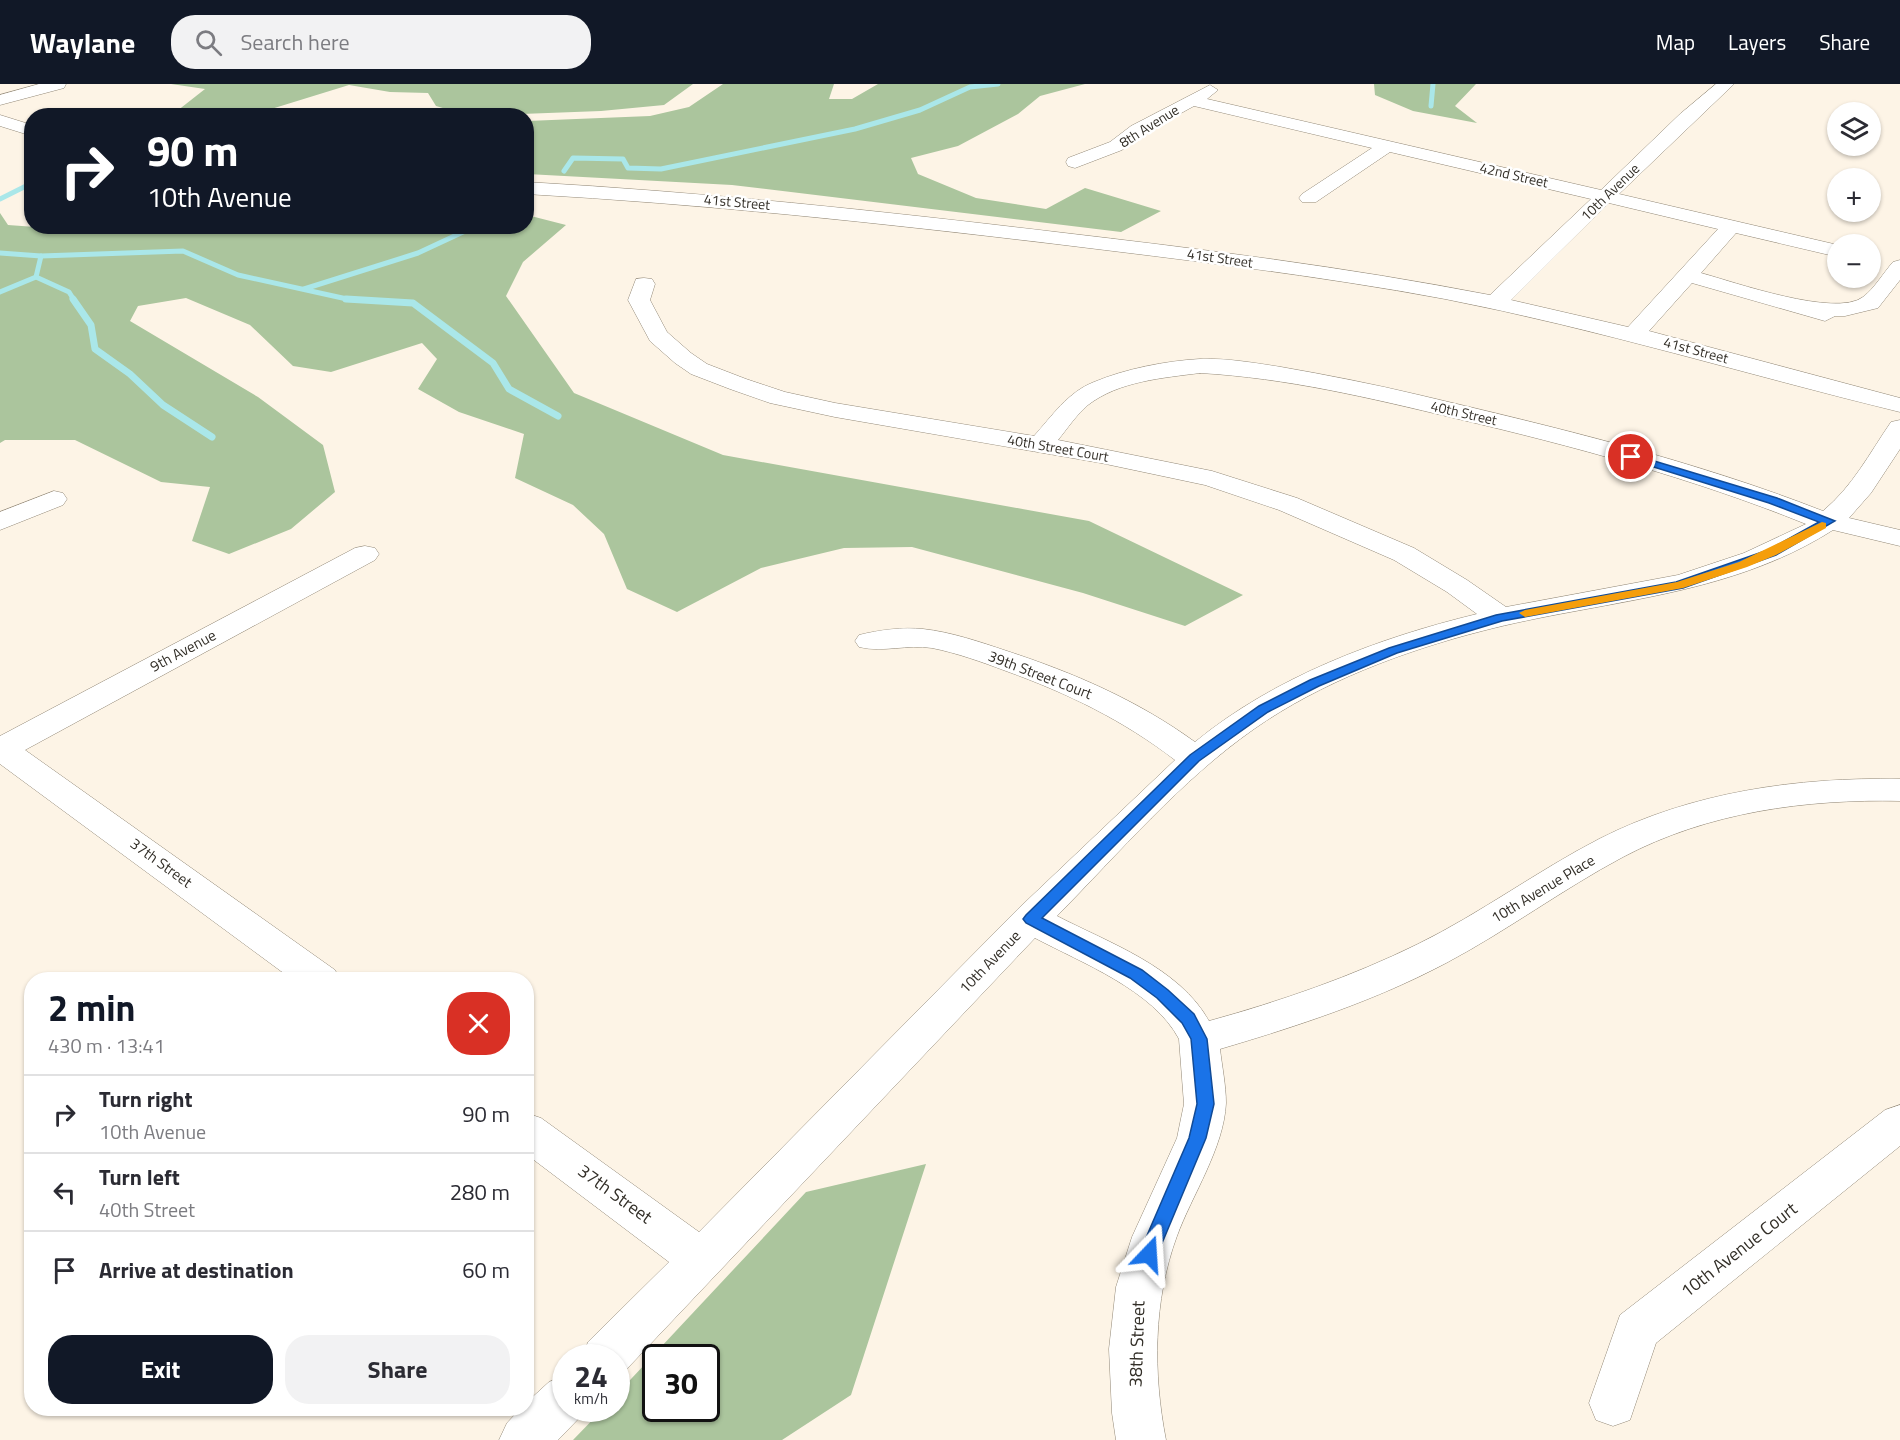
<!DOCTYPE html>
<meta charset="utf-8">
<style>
:root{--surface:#fff;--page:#f2f2f3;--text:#2b2b33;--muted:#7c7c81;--line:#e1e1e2;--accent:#111827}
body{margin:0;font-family:"Titillium Web",sans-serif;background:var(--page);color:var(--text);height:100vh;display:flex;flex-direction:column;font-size:22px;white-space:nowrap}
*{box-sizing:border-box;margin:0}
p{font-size:20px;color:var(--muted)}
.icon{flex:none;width:33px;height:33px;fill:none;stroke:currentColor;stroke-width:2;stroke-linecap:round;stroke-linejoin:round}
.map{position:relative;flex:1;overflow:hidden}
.panel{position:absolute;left:24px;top:888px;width:510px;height:444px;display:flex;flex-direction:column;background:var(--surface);border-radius:24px;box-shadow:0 2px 4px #0004}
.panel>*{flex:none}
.hud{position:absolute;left:24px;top:24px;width:510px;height:126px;border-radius:24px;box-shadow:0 2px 4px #0004;background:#111827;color:#fff;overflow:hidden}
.tools{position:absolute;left:1827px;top:18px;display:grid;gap:12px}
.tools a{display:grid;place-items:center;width:54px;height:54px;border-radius:50%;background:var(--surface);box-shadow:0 2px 4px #0004;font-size:30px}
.speed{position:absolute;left:552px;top:1260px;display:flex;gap:12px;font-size:30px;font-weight:700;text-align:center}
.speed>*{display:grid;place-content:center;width:78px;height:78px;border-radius:50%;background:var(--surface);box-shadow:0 2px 4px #0004;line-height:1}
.speed small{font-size:15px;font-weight:400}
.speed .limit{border:3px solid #111;border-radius:9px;background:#fff;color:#111}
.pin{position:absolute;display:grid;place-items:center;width:51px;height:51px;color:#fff;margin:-26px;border:3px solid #fff;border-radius:50%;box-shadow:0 2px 6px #0007}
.me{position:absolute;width:66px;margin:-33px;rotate:20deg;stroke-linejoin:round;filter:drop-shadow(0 0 4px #0008)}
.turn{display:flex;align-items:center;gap:21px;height:126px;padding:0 24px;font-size:27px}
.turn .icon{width:78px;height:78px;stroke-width:2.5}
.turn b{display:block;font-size:42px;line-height:51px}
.round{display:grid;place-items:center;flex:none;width:63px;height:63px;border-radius:24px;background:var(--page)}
.summary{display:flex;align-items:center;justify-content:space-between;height:102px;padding:0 24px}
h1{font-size:36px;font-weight:700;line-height:45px;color:var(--accent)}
.action{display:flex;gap:12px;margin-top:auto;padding:12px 24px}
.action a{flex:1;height:69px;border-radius:24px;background:var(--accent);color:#fff;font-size:24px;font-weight:700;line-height:69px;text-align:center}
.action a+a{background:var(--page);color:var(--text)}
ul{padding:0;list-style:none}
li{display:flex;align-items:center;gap:18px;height:78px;padding:0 24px;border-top:2px solid var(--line)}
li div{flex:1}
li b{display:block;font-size:22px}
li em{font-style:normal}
header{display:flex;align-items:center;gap:36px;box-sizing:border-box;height:84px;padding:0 30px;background:var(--accent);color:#fff}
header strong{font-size:28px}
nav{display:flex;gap:33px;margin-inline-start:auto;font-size:21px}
.search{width:420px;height:54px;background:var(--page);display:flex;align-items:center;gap:15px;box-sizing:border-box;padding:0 21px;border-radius:24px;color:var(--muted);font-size:22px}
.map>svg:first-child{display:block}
.forest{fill:#abc59d;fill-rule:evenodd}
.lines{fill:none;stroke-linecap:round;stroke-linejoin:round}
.stream-far1{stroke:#aae7e9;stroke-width:5}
.stream{stroke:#aae7e9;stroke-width:7}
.minor-casing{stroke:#928877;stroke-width:1}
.minor{fill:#fff;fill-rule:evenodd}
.route{fill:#1a73e8;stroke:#114b97;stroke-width:1.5}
.slow{fill:#f59e0b}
.labels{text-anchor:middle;stroke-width:5;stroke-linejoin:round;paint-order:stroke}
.far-street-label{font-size:14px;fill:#332f28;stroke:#fff}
.street-label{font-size:15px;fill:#332f28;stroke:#fff}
.near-street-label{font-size:18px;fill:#332f28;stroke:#fff}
</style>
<header>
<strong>Waylane</strong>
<div class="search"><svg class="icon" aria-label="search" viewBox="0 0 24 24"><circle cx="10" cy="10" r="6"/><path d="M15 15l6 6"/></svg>Search here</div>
<nav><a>Map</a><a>Layers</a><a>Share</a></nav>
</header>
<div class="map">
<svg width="1900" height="1356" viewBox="0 0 1900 1356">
<rect width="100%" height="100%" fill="#fdf4e6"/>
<!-- forest -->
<g class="forest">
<path d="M171 0H693L664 21 601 27 470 32 436 22 428 9 390 8 349 1 268 26 284 31H115L139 24 177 27 205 5Z"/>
<path d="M723 0H834L829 15H852L878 0H1085L1040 12 1018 30 958 62 911 74 918 90 976 114 1046 125 1085 104 1161 127 1121 148 732 101 527 90V37L650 32 689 23Z"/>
<path d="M1374 0H1476L1455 22 1477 39 1413 27 1375 11Z"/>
<path d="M0 129 8 141 104 148 157 142H526L527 131 566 141 523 178 506 212 574 309 723 371 1089 437 1243 511 1185 542 1083 509 912 463 844 464 761 484 677 528 627 505 604 450 573 421 515 394 524 350 459 328 418 305 437 275 422 259 331 288 293 282 250 241 186 214 138 222 130 237 258 313 323 361 335 408 291 445 229 470 192 457 210 403 161 398 75 356H5L0 359Z"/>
<path d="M926 1080 851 1311 782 1356H573L603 1325 616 1324 617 1310 806 1108ZM656 1274H706V1324H656Z"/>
</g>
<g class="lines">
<!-- stream-far1 -->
<g class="stream-far1">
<path d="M1431 22 1433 0"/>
<path d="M564 87 573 74 623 75 628 84 661 85 855 45 920 26 970 3 998 0"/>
<path d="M0 115 32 99"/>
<path d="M0 169 41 172 183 167 238 191 347 215 367 216"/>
<path d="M36 193 69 208 74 216"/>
<path d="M304 205 418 169 476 142"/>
<path d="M0 208 36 193 41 172"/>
</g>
<!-- stream -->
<g class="stream">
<path d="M73 215 91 241 95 265 130 290 163 321 212 353"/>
<path d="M346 215 413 219 493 279 509 305 558 332"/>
</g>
<!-- minor casing -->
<g class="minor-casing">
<g id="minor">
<path d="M39 0H66L64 4 0 21V11Z"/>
<path d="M1716 0H1734L1619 110 1838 161V173L1736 149 1701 189C1734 198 1836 234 1863 213 1874 205 1884 188 1893 178L1900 176V196L1878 224 1845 232H1835L1825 237 1692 199 1649 247 1900 314V328C1748 291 1599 245 1445 215 1316 191 1186 176 1056 160 880 139 704 120 526 110V98C704 108 880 127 1056 148 1201 165 1346 183 1490 211L1591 115 1390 68 1316 118H1302L1299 114 1302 110 1372 64 1194 22 1143 50 1122 66 1075 84 1068 82 1066 78 1068 74 1110 58 1131 42 1210 1 1218 6 1207 15 1601 106 1680 30ZM1609 119 1718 145 1628 243 1511 216Z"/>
<path d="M0 31 32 41V52L0 42Z"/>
<path d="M644 194 652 195 655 200 650 216 667 248 691 269 707 280 746 295 785 308 835 319 1034 352C1052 332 1068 308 1094 298 1125 285 1165 277 1200 275 1227 274 1255 279 1281 283 1327 291 1373 300 1419 311 1555 343 1693 376 1823 427 1853 402 1869 370 1891 338L1900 336V365L1871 409 1849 434 1900 446V462L1833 446C1726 514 1601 516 1482 547 1404 567 1321 598 1254 645 1181 696 1119 769 1057 832 1109 859 1179 883 1209 937 1281 917 1351 893 1418 860 1481 829 1537 787 1599 755 1691 708 1798 693 1900 695V717C1806 715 1708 728 1623 773 1563 805 1508 846 1448 878 1377 916 1298 942 1220 965 1222 982 1226 1002 1226 1019 1224 1064 1192 1111 1177 1152 1153 1217 1153 1289 1166 1356H1116L1112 1329 1109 1265 1116 1203 1132 1153 1177 1054 1184 1020 1179 955C1153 906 1082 879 1035 854L622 1290 616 1292V1274H582L588 1258 669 1178 526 1070V1029L541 1034 699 1148 1018 825 1175 676C1123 636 1067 609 1006 587 982 578 957 569 932 564 907 560 883 569 859 563L855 557 859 551C879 546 903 543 923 545 951 548 980 558 1007 567 1074 589 1137 616 1195 658 1274 593 1378 554 1477 530L1447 508 1394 476 1279 426 1205 401 1101 379 835 333 770 319 730 305 691 290 675 279 650 257 628 216 636 195ZM1200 289C1287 294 1370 314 1454 334 1573 362 1692 394 1806 440L1744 469 1678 491 1506 523 1467 496 1414 464 1297 414 1212 387 1058 356C1067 345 1077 330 1088 321 1119 297 1163 294 1200 289Z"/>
<path d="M54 407 63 409 67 415 63 421 0 446V428Z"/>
<path d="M365 462 375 464 379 470 375 476 25 666 335 886 340 896H293L0 680V652L355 464Z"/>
<path d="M1900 1021V1062L1656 1259 1630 1336 1613 1342 1596 1336 1589 1319 1620 1231 1885 1026Z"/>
<path d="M566 1291V1324H586L583 1330 558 1356H499L507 1339 521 1324H526V1319L549 1298Z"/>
</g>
</g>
<!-- minor -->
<use href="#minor" class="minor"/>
</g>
<!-- route -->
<path class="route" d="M1631 370 1777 414 1835 437 1776 471 1683 504 1502 537 1397 569 1319 602 1268 628 1199 677 1042 834 1142 886 1168 906 1194 930 1207 955 1214 1020 1206 1054 1155 1176 1149 1178 1142 1176 1139 1170 1189 1054 1197 1020 1191 955 1182 939 1157 914 1130 894 1026 839 1023 835 1026 831 1190 671 1259 622 1310 596 1389 564 1496 531 1676 498 1768 466 1819 438 1769 419 1628 375V371Z"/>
<!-- slow -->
<path class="slow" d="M1822 438 1826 439V444L1776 471 1747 483 1683 504 1525 533 1519 529 1525 526 1677 498 1739 478Z"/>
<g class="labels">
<!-- far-street labels -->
<g class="far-street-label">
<text transform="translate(1149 42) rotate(-32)" y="5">8th Avenue</text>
<text transform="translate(1514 91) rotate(13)" y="5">42nd Street</text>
<text transform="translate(1610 108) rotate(-44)" y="5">10th Avenue</text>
<text transform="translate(737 118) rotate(5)" y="5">41st Street</text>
<text transform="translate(1220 174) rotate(8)" y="5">41st Street</text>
<text transform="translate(1696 266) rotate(15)" y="5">41st Street</text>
<text transform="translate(1464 329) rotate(13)" y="5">40th Street</text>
<text transform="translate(1058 364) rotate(10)" y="5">40th Street Court</text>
</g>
<!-- street labels -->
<g class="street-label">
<text transform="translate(183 567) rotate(-28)" y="5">9th Avenue</text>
<text transform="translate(1040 591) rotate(21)" y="5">39th Street Court</text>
<text transform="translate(161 779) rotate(36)" y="5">37th Street</text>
<text transform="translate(1543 805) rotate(-31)" y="5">10th Avenue Place</text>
<text transform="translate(990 878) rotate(-46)" y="5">10th Avenue</text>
</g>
<!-- near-street labels -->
<g class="near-street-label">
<text transform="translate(615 1110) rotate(36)" y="6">37th Street</text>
<text transform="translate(1739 1166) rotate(-38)" y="6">10th Avenue Court</text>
<text transform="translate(1137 1260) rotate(-88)" y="6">38th Street</text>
</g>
</g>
</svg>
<div class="tools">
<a><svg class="icon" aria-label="layers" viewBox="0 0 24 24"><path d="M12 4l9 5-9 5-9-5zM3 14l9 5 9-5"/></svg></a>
<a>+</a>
<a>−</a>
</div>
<div class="speed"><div>24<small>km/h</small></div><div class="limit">30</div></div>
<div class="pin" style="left:1631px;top:373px;background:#d93025"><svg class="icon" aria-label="arrive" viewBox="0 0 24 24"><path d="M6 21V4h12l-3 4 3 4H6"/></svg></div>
<svg class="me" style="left:1149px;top:1170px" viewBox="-20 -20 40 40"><path d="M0-17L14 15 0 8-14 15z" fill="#1a73e8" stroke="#fff" stroke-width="4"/></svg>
<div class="hud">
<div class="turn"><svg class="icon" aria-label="right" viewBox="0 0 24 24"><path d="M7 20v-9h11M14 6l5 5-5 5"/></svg><div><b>90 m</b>10th Avenue</div></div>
</div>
<section class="panel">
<div class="summary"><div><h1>2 min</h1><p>430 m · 13:41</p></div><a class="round" style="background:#d93025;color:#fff"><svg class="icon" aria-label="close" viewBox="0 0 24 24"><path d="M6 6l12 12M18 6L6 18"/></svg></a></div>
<ul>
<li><svg class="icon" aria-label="right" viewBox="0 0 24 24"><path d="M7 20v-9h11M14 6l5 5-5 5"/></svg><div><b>Turn right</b><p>10th Avenue</p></div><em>90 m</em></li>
<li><svg class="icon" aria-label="left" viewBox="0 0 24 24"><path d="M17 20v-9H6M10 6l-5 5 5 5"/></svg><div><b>Turn left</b><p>40th Street</p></div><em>280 m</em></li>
<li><svg class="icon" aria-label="arrive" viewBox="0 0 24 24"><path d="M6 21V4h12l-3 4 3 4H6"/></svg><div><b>Arrive at destination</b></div><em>60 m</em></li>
</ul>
<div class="action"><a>Exit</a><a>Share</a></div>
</section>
</div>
